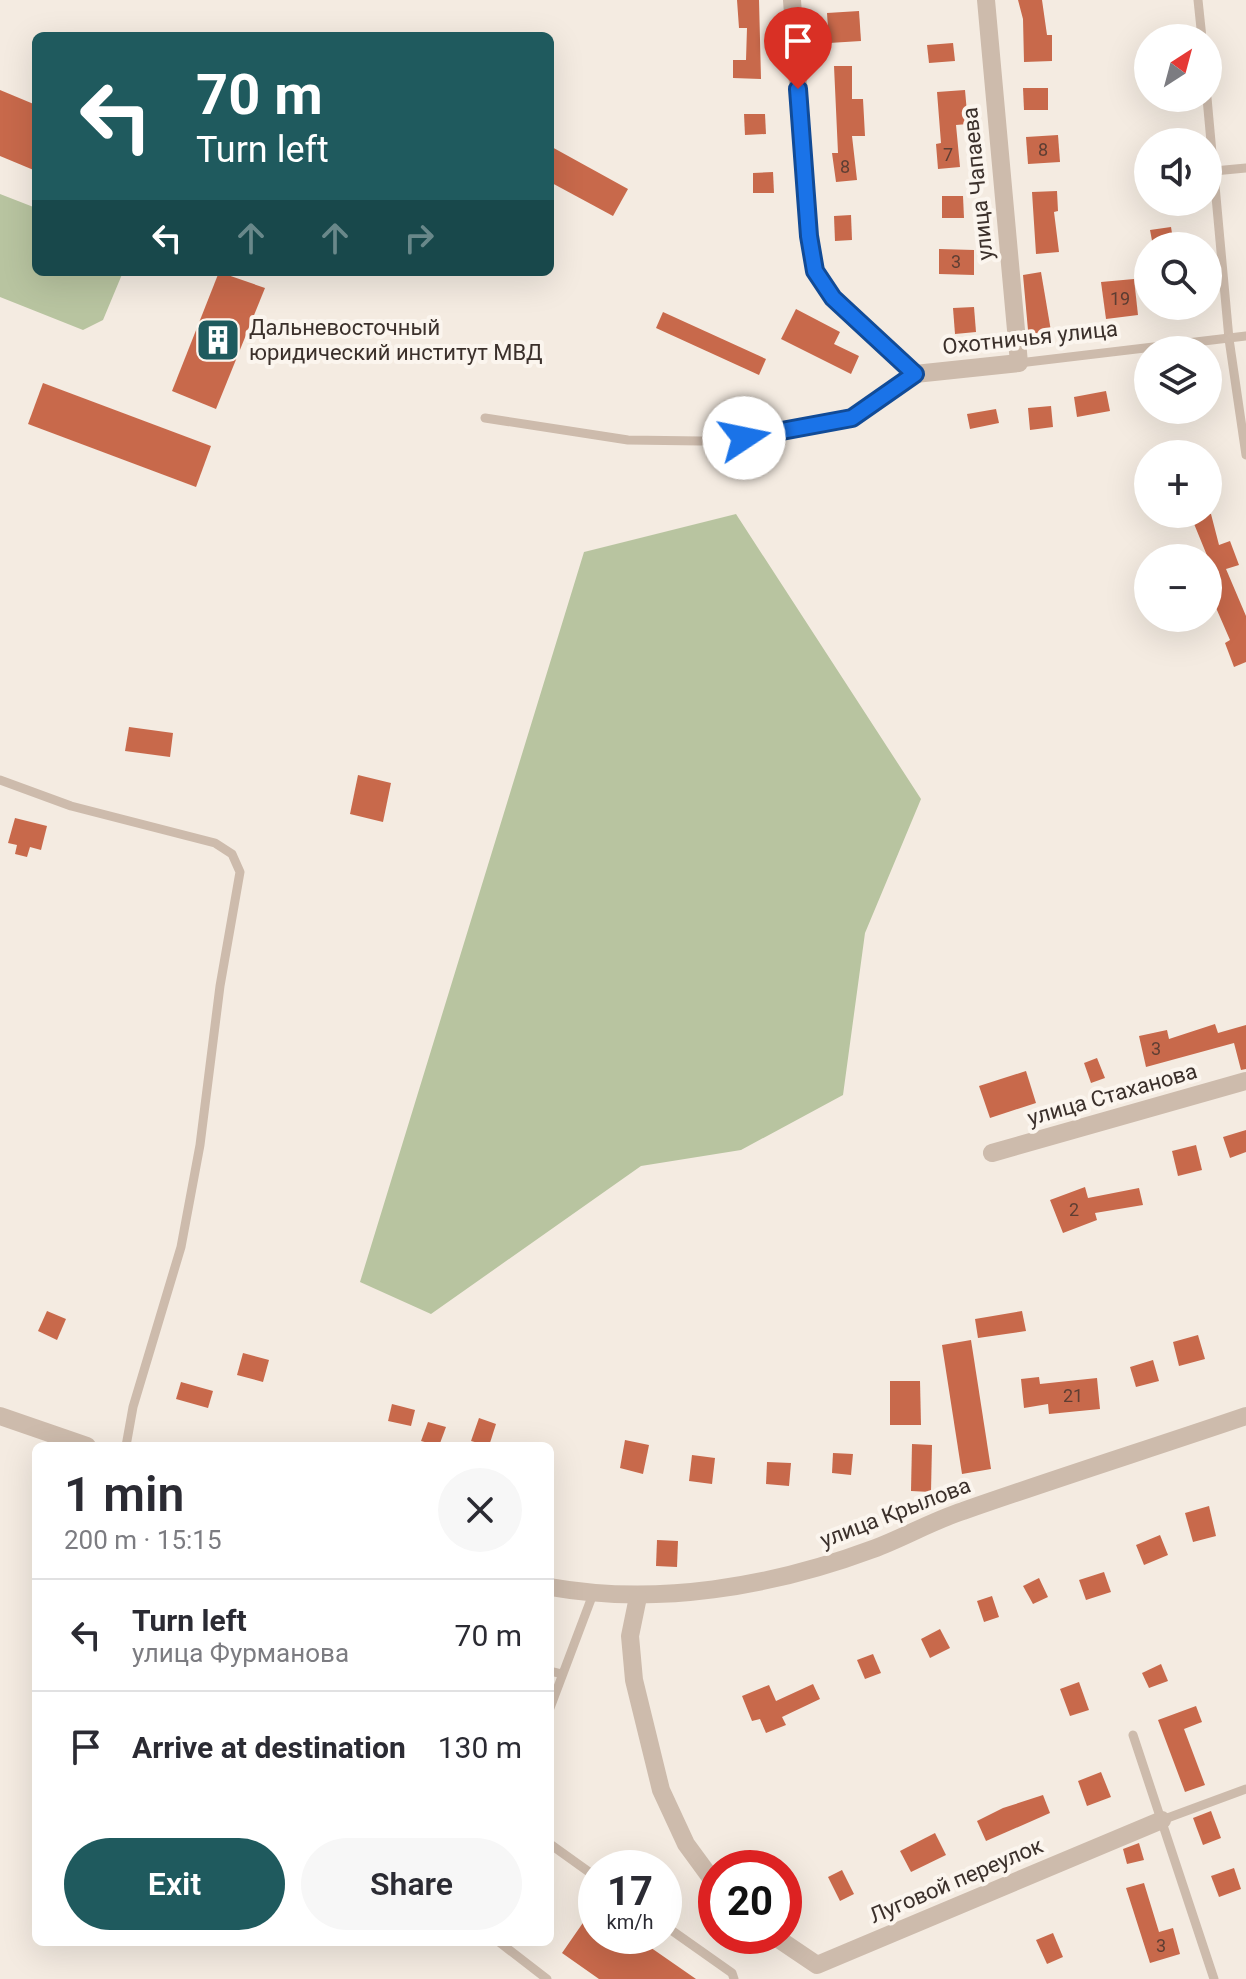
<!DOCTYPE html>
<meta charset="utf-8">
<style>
:root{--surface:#fff;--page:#f7f7f7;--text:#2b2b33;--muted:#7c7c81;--line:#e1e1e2;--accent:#1f5a5e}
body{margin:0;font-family:Roboto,sans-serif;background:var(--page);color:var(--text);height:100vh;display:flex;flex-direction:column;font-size:30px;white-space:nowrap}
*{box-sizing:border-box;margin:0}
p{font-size:26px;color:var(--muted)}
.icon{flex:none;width:44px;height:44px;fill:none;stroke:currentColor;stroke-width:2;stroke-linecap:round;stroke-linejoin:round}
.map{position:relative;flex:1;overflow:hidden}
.panel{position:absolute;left:32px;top:1442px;width:522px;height:504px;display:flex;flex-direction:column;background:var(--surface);border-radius:12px;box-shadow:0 8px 32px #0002}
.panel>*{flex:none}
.top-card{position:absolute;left:32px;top:32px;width:522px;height:244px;border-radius:12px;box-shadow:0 8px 32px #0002;background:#1f5a5e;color:#fff;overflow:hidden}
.needle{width:52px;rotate:36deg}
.controls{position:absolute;left:1134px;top:24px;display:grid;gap:16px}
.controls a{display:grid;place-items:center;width:88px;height:88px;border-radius:50%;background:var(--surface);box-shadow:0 8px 32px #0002;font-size:40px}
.speed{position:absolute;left:578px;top:1850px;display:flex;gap:16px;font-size:40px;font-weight:700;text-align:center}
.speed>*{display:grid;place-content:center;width:104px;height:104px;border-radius:50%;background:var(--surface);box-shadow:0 8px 32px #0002;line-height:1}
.speed small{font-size:20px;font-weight:400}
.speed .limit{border:12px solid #d22;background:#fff;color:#111}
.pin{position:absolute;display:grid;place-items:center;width:68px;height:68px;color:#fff;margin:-82px -34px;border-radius:50% 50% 50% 0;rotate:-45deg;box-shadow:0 0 8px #0007}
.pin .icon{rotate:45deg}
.me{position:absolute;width:88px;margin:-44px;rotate:79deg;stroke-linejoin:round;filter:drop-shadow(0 0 6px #0008)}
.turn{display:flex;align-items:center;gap:28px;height:168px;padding:0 32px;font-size:36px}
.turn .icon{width:104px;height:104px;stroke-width:2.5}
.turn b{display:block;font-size:56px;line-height:68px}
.lanes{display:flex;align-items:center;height:76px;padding:0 32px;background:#0003;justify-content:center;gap:40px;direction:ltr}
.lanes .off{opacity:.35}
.round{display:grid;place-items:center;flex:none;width:84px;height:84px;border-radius:42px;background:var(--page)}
.summary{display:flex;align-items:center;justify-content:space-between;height:136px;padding:0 32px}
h1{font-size:48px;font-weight:600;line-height:60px}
.primary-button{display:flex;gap:16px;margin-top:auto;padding:16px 32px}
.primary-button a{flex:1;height:92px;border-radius:48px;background:var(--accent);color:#fff;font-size:32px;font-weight:600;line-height:92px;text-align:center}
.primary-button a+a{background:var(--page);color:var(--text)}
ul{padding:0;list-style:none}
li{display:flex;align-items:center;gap:24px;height:112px;padding:0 32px;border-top:2px solid var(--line)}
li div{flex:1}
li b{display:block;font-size:30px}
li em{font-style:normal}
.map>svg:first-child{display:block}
.green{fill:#b8c4a0}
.building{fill:#c8694b}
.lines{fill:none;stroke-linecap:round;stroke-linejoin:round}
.service{stroke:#cdbbac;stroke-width:9}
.minor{stroke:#cdbbac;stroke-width:18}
.route-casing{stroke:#114b97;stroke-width:20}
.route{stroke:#1a73e8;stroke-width:14}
.labels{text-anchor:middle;stroke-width:8;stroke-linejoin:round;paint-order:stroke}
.number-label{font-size:18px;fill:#5e3e33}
.street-label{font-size:22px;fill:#3b302b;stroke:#fbf5ee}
.poi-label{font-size:22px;fill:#3b302b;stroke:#fbf5ee;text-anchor:start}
</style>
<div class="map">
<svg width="1246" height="1979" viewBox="0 0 1246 1979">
<rect width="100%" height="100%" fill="#f4ebe1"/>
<!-- green -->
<g class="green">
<path d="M0 194 36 208V272H123L103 320 83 330 0 297Z"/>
<path d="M736 514 921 799 865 933 843 1095 741 1150 641 1166 431 1314 360 1282 584 552Z"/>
</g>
<!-- building -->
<g class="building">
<path d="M737 0H759L761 79 733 78V60H746L747 28H739Z"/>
<path d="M1018 0H1042L1047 35H1052V61L1024 62 1023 19Z"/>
<path d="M859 11 861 41 829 43 827 13Z"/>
<path d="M953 43 955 61 929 63 927 45Z"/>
<path d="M834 66H852V99H863L865 136H852L857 180 836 182 832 153H838Z"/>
<path d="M1023 88H1048V110H1024Z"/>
<path d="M0 90 36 105V171L0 156Z"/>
<path d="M965 90 968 124 956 125 960 167 938 169 936 144 941 143 937 92Z"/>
<path d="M744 114H765L766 134 745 135Z"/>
<path d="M1058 135 1060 162 1028 164 1026 137Z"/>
<path d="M550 146 628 189 613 216 550 182Z"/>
<path d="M773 172 774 193H753V173Z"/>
<path d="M1057 191 1058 211 1054 212 1059 252 1036 254 1032 192Z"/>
<path d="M942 196H963L964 218H942Z"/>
<path d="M851 215 852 240 835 241 834 216Z"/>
<path d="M1171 227 1174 246H1153L1150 230Z"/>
<path d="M939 249 974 250V275L939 274Z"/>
<path d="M219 272 265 288 216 409 172 391Z"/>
<path d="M1041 272 1052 337 1029 341 1023 275Z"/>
<path d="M1134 279 1138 315 1106 319 1101 282Z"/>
<path d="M974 307 976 332 955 334 953 308Z"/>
<path d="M796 309 840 332 834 344 859 356 851 374 781 339Z"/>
<path d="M663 312 766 359 759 375 656 328Z"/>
<path d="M43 383 211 446 196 487 28 424Z"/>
<path d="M1106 391 1110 411 1077 417 1074 397Z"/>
<path d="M1051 406 1053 427 1030 430 1028 408Z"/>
<path d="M996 409 999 423 970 429 967 414Z"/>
<path d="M1190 514H1211L1219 545 1230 541 1239 565 1226 569 1246 616V662L1234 667 1225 643 1230 640 1210 594 1217 591 1208 558Z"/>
<path d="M129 727 173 733 170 757 125 751Z"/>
<path d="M358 775 391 783 383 822 350 814Z"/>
<path d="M15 818 47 826 41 850 30 847 27 857 15 854 17 845 8 843Z"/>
<path d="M1215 1024 1218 1033 1246 1025V1069L1241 1070 1234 1043 1146 1067 1139 1036 1167 1030 1169 1039Z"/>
<path d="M1097 1058 1105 1078 1091 1083 1084 1063Z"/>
<path d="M1026 1071 1036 1103 990 1118 979 1086Z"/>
<path d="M1246 1130V1152L1230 1158 1223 1137Z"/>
<path d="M1196 1145 1202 1170 1178 1176 1172 1151Z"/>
<path d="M1085 1187 1088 1198 1139 1188 1143 1205 1095 1213 1097 1220 1063 1233 1050 1200Z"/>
<path d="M47 1311 66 1319 57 1340 38 1331Z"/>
<path d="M1022 1311 1026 1331 978 1338 975 1319Z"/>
<path d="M1198 1335 1205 1359 1179 1366 1173 1342Z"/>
<path d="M971 1340 991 1469 962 1474 942 1345Z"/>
<path d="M243 1353 269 1360 263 1382 237 1375Z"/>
<path d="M1153 1360 1159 1381 1136 1387 1130 1367Z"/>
<path d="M1039 1377 1040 1384 1097 1378 1100 1409 1049 1414 1048 1404 1024 1408 1021 1379Z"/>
<path d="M890 1381H920L921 1425H890Z"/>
<path d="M181 1382 213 1391 208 1408 176 1399Z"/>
<path d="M392 1404 415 1410 411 1426 388 1421Z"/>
<path d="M479 1418 496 1424 489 1446 471 1441Z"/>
<path d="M428 1422 446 1427 439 1446 421 1441Z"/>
<path d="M625 1440 649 1445 643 1474 620 1468Z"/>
<path d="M912 1444 932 1445 931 1492 911 1491Z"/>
<path d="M833 1453 853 1454 851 1475 832 1473Z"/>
<path d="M692 1455 715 1458 712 1484 689 1481Z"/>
<path d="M767 1462 791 1463 789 1486 766 1484Z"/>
<path d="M1209 1506 1216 1536 1193 1542 1185 1513Z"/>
<path d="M1160 1535 1168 1555 1144 1565 1136 1545Z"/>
<path d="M657 1540 678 1541 677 1567 656 1566Z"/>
<path d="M1104 1572 1111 1592 1086 1600 1079 1580Z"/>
<path d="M1039 1578 1048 1597 1033 1604 1023 1586Z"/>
<path d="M992 1596 999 1617 984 1622 977 1601Z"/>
<path d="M940 1629 950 1648 930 1658 921 1639Z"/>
<path d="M873 1654 881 1673 865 1679 857 1660Z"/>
<path d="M1161 1664 1168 1681 1149 1688 1142 1673Z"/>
<path d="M1079 1682 1089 1710 1070 1716 1060 1689Z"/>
<path d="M813 1684 820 1699 782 1717 786 1725 766 1733 760 1719 752 1721 742 1696 769 1685 776 1701Z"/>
<path d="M1196 1706 1202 1722 1184 1729 1205 1785 1185 1792 1158 1720Z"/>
<path d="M1101 1772 1111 1797 1087 1806 1078 1781Z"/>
<path d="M1043 1795 1050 1813 986 1841 977 1821 1003 1808Z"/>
<path d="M1211 1811 1221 1838 1203 1845 1193 1818Z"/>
<path d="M935 1833 946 1855 911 1872 900 1851Z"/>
<path d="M1139 1843 1144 1860 1127 1864 1123 1849Z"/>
<path d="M1234 1868 1241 1889 1219 1897 1211 1876Z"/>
<path d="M842 1870 854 1894 840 1901 828 1877Z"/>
<path d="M1144 1883 1159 1932 1173 1928 1180 1954 1150 1963 1126 1888Z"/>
<path d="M596 1904V1936H634L696 1979H599L562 1953Z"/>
<path d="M1053 1933 1063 1957 1047 1964 1036 1940Z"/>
</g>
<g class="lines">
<!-- service -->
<g class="service">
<path d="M1198 0 1202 38"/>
<path d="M1207 98 1229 339 1246 455"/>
<path d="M1214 171 1246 168"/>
<path d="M1019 363 1246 336"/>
<path d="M485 418 628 440 701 441 744 438 852 418 915 374"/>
<path d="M0 780 71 806 215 843 232 854 240 872 220 986 200 1145 181 1247 133 1407 126 1446"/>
<path d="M550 1671 562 1674"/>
<path d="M550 1708 593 1594"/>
<path d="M1133 1735 1214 1979"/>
<path d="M1162 1820 1246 1789"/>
<path d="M550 1844 596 1877"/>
<path d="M664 1925 732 1973 734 1979"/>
<path d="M499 1942 547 1979"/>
</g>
<!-- minor -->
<g class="minor">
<path d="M792 0 809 236 815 271 833 298 915 374 1019 363 986 0"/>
<path d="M992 1153 1246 1081"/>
<path d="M0 1416 87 1446"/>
<path d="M550 1587C657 1606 771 1587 873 1549 903 1538 932 1521 963 1511 1057 1478 1152 1448 1246 1416"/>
<path d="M638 1597 630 1636 634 1680 661 1790 686 1844 716 1885"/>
<path d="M774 1936 817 1965 1162 1820"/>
</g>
</g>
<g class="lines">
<!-- route casing -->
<g class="route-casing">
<path id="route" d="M744 438 852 418 915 374 833 298 815 271 809 236 798 89"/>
</g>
<!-- route -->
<use href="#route" class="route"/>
</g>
<!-- icons -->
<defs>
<g id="building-square" transform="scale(2.3)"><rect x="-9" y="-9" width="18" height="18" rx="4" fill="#1f5a5e" stroke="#fbf5ee"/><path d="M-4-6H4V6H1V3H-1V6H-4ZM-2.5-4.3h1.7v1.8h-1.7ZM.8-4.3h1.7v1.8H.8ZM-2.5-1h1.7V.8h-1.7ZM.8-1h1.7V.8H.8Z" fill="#fff"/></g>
</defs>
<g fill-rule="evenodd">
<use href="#building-square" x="218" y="340"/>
</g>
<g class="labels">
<!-- number labels -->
<g class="number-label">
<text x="1043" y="156">8</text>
<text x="948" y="161">7</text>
<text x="845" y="173">8</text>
<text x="956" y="268">3</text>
<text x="1120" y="305">19</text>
<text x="1156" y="1055">3</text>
<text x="1074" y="1216">2</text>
<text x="1073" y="1402">21</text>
<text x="1161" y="1952">3</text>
</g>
<!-- street labels -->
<g class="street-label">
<text transform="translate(977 184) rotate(-96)" y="8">улица Чапаева</text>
<text transform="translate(1030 337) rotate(-6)" y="8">Охотничья улица</text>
<text transform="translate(1112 1094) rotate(-16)" y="8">улица Стаханова</text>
<text transform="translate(895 1512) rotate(-21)" y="8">улица Крылова</text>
<text transform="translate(956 1880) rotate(-23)" y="8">Луговой переулок</text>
</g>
<!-- poi labels -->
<g class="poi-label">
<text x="249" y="335">Дальневосточный<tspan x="249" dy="25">юридический институт МВД</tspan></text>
</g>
</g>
</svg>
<div class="controls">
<a><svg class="needle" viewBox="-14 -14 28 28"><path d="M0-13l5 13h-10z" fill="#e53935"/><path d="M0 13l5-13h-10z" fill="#7c7c81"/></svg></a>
<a><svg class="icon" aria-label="sound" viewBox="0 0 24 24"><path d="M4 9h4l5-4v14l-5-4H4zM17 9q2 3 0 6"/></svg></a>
<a><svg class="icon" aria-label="search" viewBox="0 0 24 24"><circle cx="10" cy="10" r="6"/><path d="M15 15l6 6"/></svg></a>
<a><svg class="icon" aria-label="layers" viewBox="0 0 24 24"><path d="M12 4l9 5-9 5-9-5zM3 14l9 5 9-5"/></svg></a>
<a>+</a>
<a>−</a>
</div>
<div class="speed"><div>17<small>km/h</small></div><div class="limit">20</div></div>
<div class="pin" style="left:798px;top:89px;background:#d93025"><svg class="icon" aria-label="arrive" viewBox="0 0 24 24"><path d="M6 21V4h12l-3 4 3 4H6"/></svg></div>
<svg class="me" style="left:744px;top:438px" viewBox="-20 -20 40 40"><circle r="19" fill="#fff"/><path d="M0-13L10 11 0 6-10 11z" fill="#1a73e8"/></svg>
<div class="top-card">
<div class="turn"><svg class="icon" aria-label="left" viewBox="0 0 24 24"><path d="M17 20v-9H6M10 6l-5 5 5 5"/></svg><div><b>70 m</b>Turn left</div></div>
<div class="lanes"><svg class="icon" aria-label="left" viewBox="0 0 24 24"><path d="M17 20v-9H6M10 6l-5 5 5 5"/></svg><svg class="icon off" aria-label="ahead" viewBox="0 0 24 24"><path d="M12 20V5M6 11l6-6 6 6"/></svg><svg class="icon off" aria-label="ahead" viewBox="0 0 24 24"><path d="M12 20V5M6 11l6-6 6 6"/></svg><svg class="icon off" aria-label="right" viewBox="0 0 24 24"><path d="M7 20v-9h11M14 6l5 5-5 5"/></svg></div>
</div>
<section class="panel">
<div class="summary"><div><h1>1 min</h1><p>200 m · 15:15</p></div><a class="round"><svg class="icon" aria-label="close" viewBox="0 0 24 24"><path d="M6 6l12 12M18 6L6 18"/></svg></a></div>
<ul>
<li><svg class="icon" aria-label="left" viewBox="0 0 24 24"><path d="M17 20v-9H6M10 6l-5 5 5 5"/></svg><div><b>Turn left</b><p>улица Фурманова</p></div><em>70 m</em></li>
<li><svg class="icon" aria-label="arrive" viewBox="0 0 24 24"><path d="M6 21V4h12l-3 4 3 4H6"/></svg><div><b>Arrive at destination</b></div><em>130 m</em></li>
</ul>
<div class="primary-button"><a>Exit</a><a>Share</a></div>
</section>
</div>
